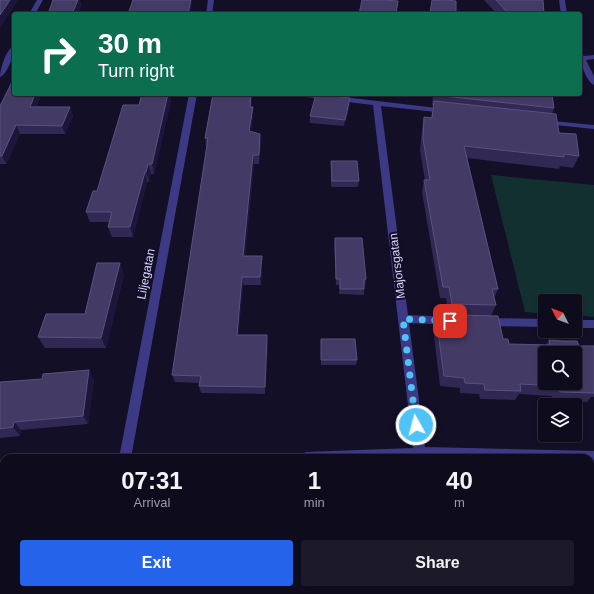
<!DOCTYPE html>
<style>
:root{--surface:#0e0b1c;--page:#1c1929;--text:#f1f3f6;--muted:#9b9ba3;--line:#2e2b3b;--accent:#2563eb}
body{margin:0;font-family:Helvetica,sans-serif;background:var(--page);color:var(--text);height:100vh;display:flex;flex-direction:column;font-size:15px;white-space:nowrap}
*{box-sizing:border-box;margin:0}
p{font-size:13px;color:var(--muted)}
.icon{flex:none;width:22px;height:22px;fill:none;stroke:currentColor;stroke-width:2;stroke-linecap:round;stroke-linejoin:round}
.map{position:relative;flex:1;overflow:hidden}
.details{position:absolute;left:0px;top:454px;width:594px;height:140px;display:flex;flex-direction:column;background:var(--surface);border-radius:12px 12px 0 0;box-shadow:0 1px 3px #0004,0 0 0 1px var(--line)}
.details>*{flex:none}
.banner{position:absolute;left:12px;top:12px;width:570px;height:84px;border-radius:4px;box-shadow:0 1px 3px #0004,0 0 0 1px var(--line);background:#0b6e4f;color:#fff;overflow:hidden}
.needle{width:26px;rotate:312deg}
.controls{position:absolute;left:538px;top:294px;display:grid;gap:8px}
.controls a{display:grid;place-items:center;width:44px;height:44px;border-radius:4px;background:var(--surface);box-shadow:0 1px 3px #0004,0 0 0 1px var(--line);font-size:20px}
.pin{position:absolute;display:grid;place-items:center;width:34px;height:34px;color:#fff;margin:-17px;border-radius:8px;box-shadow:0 2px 6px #0006}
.me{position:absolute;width:44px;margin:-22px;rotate:353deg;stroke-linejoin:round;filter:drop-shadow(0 0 3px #0008)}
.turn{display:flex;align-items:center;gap:14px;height:84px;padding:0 20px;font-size:18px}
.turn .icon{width:52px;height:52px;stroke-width:2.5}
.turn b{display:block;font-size:28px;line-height:34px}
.eta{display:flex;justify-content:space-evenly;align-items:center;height:68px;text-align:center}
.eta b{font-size:24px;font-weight:800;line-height:28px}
.button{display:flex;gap:8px;margin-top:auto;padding:8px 20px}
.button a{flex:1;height:46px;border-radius:4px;background:var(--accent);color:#fff;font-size:16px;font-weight:800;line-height:46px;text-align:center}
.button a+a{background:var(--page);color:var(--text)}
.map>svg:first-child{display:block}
.green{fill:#12302f}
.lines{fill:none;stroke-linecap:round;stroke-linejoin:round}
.service{fill:#3d3a85;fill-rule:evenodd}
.minor{fill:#3d3a85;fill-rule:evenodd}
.secondary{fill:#6f6bff;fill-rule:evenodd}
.wall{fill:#312854}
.shaded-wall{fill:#1d163a}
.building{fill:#433a66;stroke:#5a527e;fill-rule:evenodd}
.route{stroke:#4fc3f7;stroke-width:7;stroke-dasharray:0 12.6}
.labels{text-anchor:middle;stroke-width:4;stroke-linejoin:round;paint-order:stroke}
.street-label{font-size:12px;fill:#d9d4ff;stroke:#130f26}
</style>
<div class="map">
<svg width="594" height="594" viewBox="0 0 594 594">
<rect width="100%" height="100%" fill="#130f26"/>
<!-- green -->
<path class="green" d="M491 175 594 185V317L575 315V301H545V314L525 312Z"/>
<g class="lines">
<!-- service -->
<g class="service">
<path d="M403 315 465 317 469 318 470 321 469 324 465 325 403 323 399 322 398 319 399 316Z"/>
<path d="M487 318 545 319V327L487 326 483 325 482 322 483 319Z"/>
<rect x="575" y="320" width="19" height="8"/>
</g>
<!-- minor -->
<g class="minor">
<path d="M37 0H43L35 14H29Z"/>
<path d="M208 0H214L212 14H206Z"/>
<path d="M559 0H565L567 14H561Z"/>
<path d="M14 46C14 54 8 74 0 77 0 69 6 49 14 46Z"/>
<path d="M580 53 584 56 594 55V59L586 60 594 76V85C586 82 580 61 580 53Z"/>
<path d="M189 94H197L131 458H119Z"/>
<path d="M294 94H318L445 109 449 111 445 113 381 106 425 447 594 451V463H590V458H300L302 454 306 452 413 448 373 105 298 96Z"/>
<path d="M542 120 594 125V129L545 124H542Z"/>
<path d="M4 484V497L0 498V486Z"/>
</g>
<!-- secondary -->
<g class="secondary">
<rect x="590" y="533" width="4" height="12"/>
<rect x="0" y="560" width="4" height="14"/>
</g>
</g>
<!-- wall -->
<g class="wall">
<path d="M484 0H543L544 14H497Z"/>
<path d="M331 94H352L351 96Z"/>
<path d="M433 94H554V96L553 98 554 108 552 114 559 133 579 156 573 168 560 166 559 169 467 158 498 289 494 298 496 305 491 316 448 315 446 298H440L422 192 424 180H425L420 151 422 129 424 117 431 118 433 105H432Z"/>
<path d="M350 98V104L344 126 310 123V116Z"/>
<path d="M171 101 154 174H151L149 182H147L133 237H112L108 227 110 222H90L86 212 139 105Z"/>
<path d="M252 102 251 107H253V115L251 131 261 142 259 164H254L245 256H262V264L261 285H243L238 335 268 342 265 394 201 393 199 386 200 383 175 382 172 375 207 146H206L205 138Z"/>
<path d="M0 106 70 107 73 116 65 134H20L6 164H0Z"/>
<path d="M331 161 359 181 358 187H331Z"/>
<path d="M335 238 366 279 365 285H364V295L339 294V285H336L334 244Z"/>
<path d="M124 274 106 348H45L38 337 85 314Z"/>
<path d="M454 315 503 339 509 344 546 345 549 340 579 346H594V397H591L587 402 553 401 552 396 519 394 515 400 480 399 479 394 460 393V388L440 386 434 336 437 325H450Z"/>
<path d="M321 339 357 360 356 365H321Z"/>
<path d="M94 379 88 424 21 430 20 436 0 438V382Z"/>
</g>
<!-- shaded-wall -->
<g class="shaded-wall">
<path d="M10 0H18L0 29V15Z"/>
<path d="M78 0H80L82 5 78 14H72Z"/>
<path d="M191 0 192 5 190 14H188Z"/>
<path d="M35 94H42L33 115 30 107Z"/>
<path d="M168 94H169L171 101 154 174 152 164Z"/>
<path d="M251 94 252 102 251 115 250 107Z"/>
<path d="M350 98V104L344 126 345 120Z"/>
<path d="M70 107 73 116 65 134 62 126Z"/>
<path d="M253 107V115L250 139 249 131Z"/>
<path d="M16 125 20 134 6 164 2 156Z"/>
<path d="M260 134 261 142 259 164V155Z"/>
<path d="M253 155 254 164 244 264 243 256Z"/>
<path d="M148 164 151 174 149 182 146 172Z"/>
<path d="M145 172 147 182 133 237 130 227Z"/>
<path d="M262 256V264L261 285 260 277Z"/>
<path d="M120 263 124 274 106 348 101 338Z"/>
<path d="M242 277 243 285 238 342 237 335Z"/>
<path d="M267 335 268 342 265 394V387Z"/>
<path d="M89 370 94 379 88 424 83 416Z"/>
<path d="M14 422 21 430 20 436 13 427Z"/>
</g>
<!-- building -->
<g class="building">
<path d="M0 0H10L0 15Z"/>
<path d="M53 0H78L72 14H48Z"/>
<path d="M133 0H191L188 14H128Z"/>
<path d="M362 0H384L398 1 396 14H359Z"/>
<path d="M432 0H447L456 1V14H430Z"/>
<path d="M496 0H543L544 14H509Z"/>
<rect x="228" y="12" width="38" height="2"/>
<path d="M14 78V94H35L30 107H70L62 126 16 125 2 156H0V106Z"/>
<path d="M142 94H168L152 164H148L146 172H145L130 227H108L112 212H86L93 191H97L123 105H139Z"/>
<path d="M213 94H251L250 107H253L249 131 260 134 259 155H253L243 256H262L260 277H242L237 335H267L265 387 199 386 201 376 172 375 208 138H205Z"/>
<path d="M316 94 350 98 345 120 310 116Z"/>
<path d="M434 94H554V96L552 95 554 108 434 95Z"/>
<path d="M434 101 556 114 559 133 576 134 579 156 564 154V157L464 146 498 289H492L496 305 452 304 449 287H443L424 180H430L423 139 424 117 432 118Z"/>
<path d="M331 161H357L359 181H332Z"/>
<path d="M335 238H362L366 279 364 280V289H340V279H336Z"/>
<path d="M97 263H120L101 338 38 337 46 314H85Z"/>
<path d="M454 315 498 316 503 339H508L509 344 550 345 549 340 563 341H577L579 346H594V393L560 392 558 386 520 384 521 391 485 390 484 384 465 383 464 378 444 376 437 325H456ZM545 353H575V383H545Z"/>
<path d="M321 339H355L357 360H321Z"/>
<path d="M89 370 83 416 14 422 13 427 0 429V382L42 379 43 374Z"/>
</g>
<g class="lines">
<!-- route -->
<path class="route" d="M416 425 403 319 450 321"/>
</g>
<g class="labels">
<!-- street labels -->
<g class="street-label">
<text transform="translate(397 266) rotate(-97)" y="4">Majorsgatan</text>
<text transform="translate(146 274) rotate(-79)" y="4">Liljegatan</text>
</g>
</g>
</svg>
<div class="controls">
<a><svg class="needle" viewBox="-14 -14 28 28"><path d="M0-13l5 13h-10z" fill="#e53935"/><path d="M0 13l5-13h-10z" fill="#9b9ba3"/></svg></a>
<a><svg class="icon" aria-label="search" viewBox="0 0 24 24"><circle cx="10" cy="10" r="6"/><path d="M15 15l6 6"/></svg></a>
<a><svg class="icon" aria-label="layers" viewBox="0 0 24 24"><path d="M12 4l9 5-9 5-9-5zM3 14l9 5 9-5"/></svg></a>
</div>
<div class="pin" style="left:450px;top:321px;background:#d93025"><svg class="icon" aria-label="arrive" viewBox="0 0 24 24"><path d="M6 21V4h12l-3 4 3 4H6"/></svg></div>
<svg class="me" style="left:416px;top:425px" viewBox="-20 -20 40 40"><circle r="17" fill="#4fc3f7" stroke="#fff" stroke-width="3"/><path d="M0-11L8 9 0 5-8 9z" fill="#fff"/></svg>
<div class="banner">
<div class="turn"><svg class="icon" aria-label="right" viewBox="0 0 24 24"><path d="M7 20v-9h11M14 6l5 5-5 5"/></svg><div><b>30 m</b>Turn right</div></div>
</div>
<section class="details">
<div class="eta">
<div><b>07:31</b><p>Arrival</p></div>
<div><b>1</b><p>min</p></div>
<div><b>40</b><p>m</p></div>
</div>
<div class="button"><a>Exit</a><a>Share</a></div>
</section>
</div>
